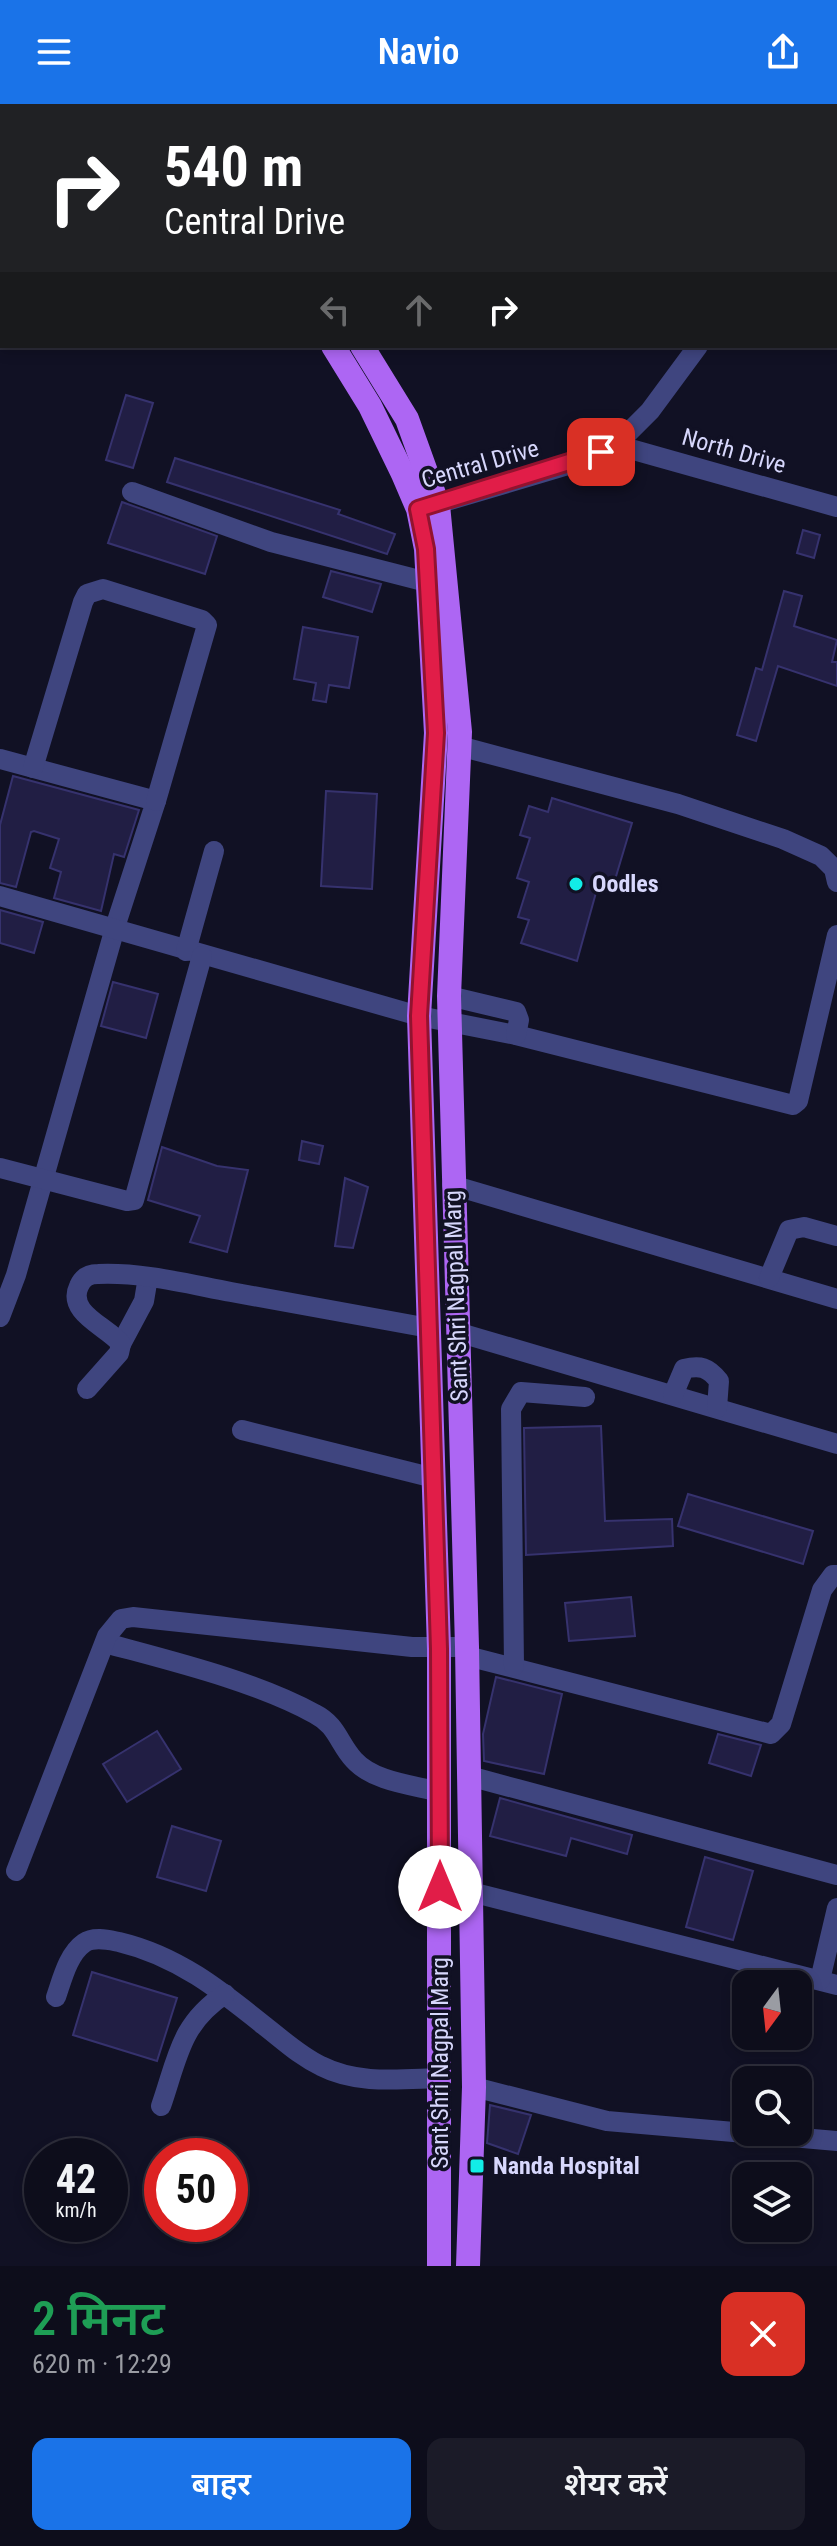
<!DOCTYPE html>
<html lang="hi">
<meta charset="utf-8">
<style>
:root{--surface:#0d0d1b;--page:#1b1b28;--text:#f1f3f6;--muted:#9a9ca3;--line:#2d2d3a;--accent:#1a73e8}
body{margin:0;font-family:"Roboto Condensed","Noto Sans Devanagari",sans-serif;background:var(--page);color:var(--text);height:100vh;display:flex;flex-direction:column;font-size:30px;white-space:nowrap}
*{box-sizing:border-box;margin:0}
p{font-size:26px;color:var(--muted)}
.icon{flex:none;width:44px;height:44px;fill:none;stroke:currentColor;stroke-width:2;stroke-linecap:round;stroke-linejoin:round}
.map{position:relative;height:2162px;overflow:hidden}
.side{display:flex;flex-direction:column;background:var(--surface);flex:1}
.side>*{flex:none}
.guide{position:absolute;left:0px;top:0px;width:838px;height:244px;box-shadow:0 4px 12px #0003,0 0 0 2px var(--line);background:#202124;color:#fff;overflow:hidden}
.needle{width:52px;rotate:195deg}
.buttons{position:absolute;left:732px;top:1866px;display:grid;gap:16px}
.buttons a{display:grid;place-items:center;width:80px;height:80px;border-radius:16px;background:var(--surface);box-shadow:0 4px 12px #0003,0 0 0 2px var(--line);font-size:40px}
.speed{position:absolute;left:24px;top:2034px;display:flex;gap:16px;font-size:40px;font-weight:700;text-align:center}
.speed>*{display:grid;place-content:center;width:104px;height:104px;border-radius:50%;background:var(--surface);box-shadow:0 4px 12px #0003,0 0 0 2px var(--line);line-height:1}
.speed small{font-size:20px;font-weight:400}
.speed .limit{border:12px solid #d22;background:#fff;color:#111}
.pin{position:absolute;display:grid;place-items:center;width:68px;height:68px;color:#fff;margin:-34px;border-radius:16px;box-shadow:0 4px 12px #0006}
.me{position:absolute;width:88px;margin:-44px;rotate:0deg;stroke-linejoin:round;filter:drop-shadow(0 0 6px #0008)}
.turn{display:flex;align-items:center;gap:28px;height:168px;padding:0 32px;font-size:36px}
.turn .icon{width:104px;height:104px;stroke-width:2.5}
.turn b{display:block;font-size:56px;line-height:68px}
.lanes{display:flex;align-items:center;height:76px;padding:0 32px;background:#0003;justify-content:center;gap:40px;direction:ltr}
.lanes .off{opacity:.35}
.round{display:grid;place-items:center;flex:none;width:84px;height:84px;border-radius:16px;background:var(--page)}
.summary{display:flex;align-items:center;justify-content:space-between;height:136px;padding:0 32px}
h1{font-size:48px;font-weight:600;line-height:60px;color:#1e9e55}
.button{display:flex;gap:16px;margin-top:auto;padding:16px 32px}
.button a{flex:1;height:92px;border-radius:16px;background:var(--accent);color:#fff;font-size:32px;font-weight:600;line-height:92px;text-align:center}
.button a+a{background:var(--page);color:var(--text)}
header{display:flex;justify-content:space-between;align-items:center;height:104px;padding:0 32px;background:var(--accent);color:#fff;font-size:36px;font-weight:600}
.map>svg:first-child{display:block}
.building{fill:#211e44;stroke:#36326e;stroke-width:2}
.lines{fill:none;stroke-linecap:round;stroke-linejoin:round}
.minor{stroke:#3f457f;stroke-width:20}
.major{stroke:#ad66f3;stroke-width:24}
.route-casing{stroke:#92132f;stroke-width:20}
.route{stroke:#e11d48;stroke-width:14}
.poi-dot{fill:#12ede7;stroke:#111124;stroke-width:3}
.labels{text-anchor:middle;stroke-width:7;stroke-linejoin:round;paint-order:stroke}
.street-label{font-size:24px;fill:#d7d7fc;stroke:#111124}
.poi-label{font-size:24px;font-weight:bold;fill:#d7d7fc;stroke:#111124;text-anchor:start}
</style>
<header><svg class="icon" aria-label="menu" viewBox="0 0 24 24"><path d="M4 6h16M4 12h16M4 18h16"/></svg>Navio<svg class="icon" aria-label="share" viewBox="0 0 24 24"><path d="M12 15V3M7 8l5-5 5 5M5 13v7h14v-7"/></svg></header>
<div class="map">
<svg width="837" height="2162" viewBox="0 0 837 2162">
<rect width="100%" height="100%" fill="#111124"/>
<!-- building -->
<g class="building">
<path d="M126 291 153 299 133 364 106 356Z"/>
<path d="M175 354 340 406 338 410 395 430 387 450 167 378Z"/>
<path d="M122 398 217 432 205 470 108 439Z"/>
<path d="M803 426 820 431 814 454 797 449Z"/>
<path d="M331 467 381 480 372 508 323 493Z"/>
<path d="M784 487 802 492 794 522 837 536 832 558H837V582L778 562 756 637 737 631 756 564 762 566Z"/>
<path d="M303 523 358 533 349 584 329 581 326 598 313 596 316 579 294 575Z"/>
<path d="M13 672 139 706 124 753 114 750 101 807 54 794 61 768 50 764 59 735 34 727 31 728 16 783 0 779V721Z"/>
<path d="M326 687 377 690 372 785 321 782Z"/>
<path d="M552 694 632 719 611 789 597 785 577 857 521 839 529 816 518 813 529 778 517 774 530 734 520 731 529 702 548 708Z"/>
<path d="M0 806 43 818 34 849 0 839Z"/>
<path d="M113 878 158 890 146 934 101 922Z"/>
<path d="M302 1037 323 1042 319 1060 299 1056Z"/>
<path d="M162 1043 217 1062 248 1066 227 1148 190 1138 200 1112 148 1096Z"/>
<path d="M345 1074 368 1083 353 1144 335 1142Z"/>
<path d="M601 1322 605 1417 672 1415 673 1442 526 1451 524 1324Z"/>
<path d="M688 1390 813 1427 803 1460 678 1422Z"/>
<path d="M631 1493 635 1532 569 1537 565 1499Z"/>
<path d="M496 1573 562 1590 544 1670 484 1657 483 1630Z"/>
<path d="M157 1627 181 1665 127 1698 103 1660Z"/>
<path d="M718 1630 761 1641 751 1672 709 1659Z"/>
<path d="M500 1694 632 1731 627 1750 571 1734 566 1752 490 1732Z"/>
<path d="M172 1722 221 1737 206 1787 157 1773Z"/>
<path d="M705 1753 753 1767 733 1836 686 1823Z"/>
<path d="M92 1868 177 1894 157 1957 73 1931Z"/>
<path d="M490 2001 531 2011 518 2050 487 2039Z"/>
</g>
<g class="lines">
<!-- minor -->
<g class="minor">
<path d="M239 0 243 2"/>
<path d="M449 2V0"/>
<path d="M836 61 837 60"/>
<path d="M0 99 2 92"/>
<path d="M836 200 837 199"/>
<path d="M616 341 837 403"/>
<path d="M132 388 271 438 427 478"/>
<path d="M423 404 585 356 616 341 650 307 698 242"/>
<path d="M459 642 678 700 783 735 821 752 834 765 837 778"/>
<path d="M0 655 156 697 117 817 16 1171 0 1213"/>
<path d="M33 664 83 498 87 490 103 485 202 516 207 521 156 697"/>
<path d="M0 792 419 912 516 931 793 1001 798 997 837 831"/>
<path d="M186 847 214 747"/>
<path d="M449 892 516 908 519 916 516 931"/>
<path d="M0 1064 127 1097 134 1096 202 852"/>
<path d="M452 1081 837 1195"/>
<path d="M769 1174 789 1126 804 1123 837 1132"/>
<path d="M457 1228 837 1340"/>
<path d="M121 1240 144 1197 148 1173"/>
<path d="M87 1285 119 1249 121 1240C108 1223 66 1209 79 1182 83 1173 89 1170 98 1170 142 1168 188 1180 231 1188 297 1200 363 1212 429 1224"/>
<path d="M673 1291 684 1265C700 1261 708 1263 719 1277L717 1304"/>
<path d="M242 1326 434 1374"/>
<path d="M105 1539C171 1557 255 1577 315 1610 337 1621 339 1640 354 1656 374 1678 413 1681 440 1688"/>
<path d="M467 1552 771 1630 781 1620 822 1486 833 1471H837"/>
<path d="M514 1562 511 1305 521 1288 585 1293"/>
<path d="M469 1672 837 1771"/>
<path d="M16 1767 107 1532 121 1515 133 1513 412 1543H467"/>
<path d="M471 1788 837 1881"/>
<path d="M820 1876 837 1804"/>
<path d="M56 1893C62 1876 68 1850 84 1839 94 1832 109 1836 119 1838 178 1852 220 1886 266 1923 284 1937 300 1952 321 1962 358 1981 401 1975 441 1974"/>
<path d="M474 1983 607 2017 837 2037"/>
<path d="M161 2002C178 1953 180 1920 225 1890"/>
</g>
<!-- major -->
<g class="major">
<path d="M161 0 162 2"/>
<path d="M187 0 188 2"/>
<path d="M333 242 370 302 403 370 418 405 426 445 436 629 419 912 439 1545V2162"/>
<path d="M362 242 407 315 438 401 460 628 449 892 467 1543 474 1983 468 2162"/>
</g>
</g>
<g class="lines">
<!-- route casing -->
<g class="route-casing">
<path id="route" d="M440 1783 439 1545 419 912 436 629 426 445 418 405 601 348"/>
</g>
<!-- route -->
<use href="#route" class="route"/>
</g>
<!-- markers -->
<g class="poi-dot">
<circle cx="576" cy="780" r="8"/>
<rect x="469" y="2054" width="16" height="16" rx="4"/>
</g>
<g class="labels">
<!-- street labels -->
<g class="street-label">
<text transform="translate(734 347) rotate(16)" y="8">North Drive</text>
<text transform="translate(480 360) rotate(-16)" y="8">Central Drive</text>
<text transform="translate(456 1192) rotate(-92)" y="8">Sant Shri Nagpal Marg</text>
<text transform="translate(440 1959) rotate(-90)" y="8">Sant Shri Nagpal Marg</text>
</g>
<!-- poi labels -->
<g class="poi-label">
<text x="592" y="788">Oodles</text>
<text x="493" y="2070">Nanda Hospital</text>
</g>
</g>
</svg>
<div class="buttons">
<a><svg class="needle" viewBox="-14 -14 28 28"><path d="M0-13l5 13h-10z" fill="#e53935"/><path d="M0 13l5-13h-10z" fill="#9a9ca3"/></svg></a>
<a><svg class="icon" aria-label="search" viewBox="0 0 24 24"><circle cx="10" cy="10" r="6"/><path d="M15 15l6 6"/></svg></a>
<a><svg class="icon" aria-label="layers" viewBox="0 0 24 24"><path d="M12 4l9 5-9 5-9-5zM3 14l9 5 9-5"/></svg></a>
</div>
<div class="speed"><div>42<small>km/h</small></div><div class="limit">50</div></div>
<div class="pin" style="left:601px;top:348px;background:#d93025"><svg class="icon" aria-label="arrive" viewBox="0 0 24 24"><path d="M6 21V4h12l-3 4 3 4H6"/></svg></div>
<svg class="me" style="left:440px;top:1783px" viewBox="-20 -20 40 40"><circle r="19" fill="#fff"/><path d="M0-13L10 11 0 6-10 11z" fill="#e11d48"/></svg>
<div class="guide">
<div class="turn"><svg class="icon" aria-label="right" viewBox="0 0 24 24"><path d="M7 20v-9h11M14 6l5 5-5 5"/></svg><div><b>540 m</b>Central Drive</div></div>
<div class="lanes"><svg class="icon off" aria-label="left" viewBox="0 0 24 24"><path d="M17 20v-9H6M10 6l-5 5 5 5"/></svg><svg class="icon off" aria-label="ahead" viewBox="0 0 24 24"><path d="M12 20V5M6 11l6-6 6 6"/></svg><svg class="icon" aria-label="right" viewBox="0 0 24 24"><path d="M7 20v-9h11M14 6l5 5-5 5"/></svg></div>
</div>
</div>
<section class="side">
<div class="summary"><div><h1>2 मिनट</h1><p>620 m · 12:29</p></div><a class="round" style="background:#d93025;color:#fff"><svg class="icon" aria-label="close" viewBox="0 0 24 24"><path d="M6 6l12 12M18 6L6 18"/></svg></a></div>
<div class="button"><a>बाहर</a><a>शेयर करें</a></div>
</section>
